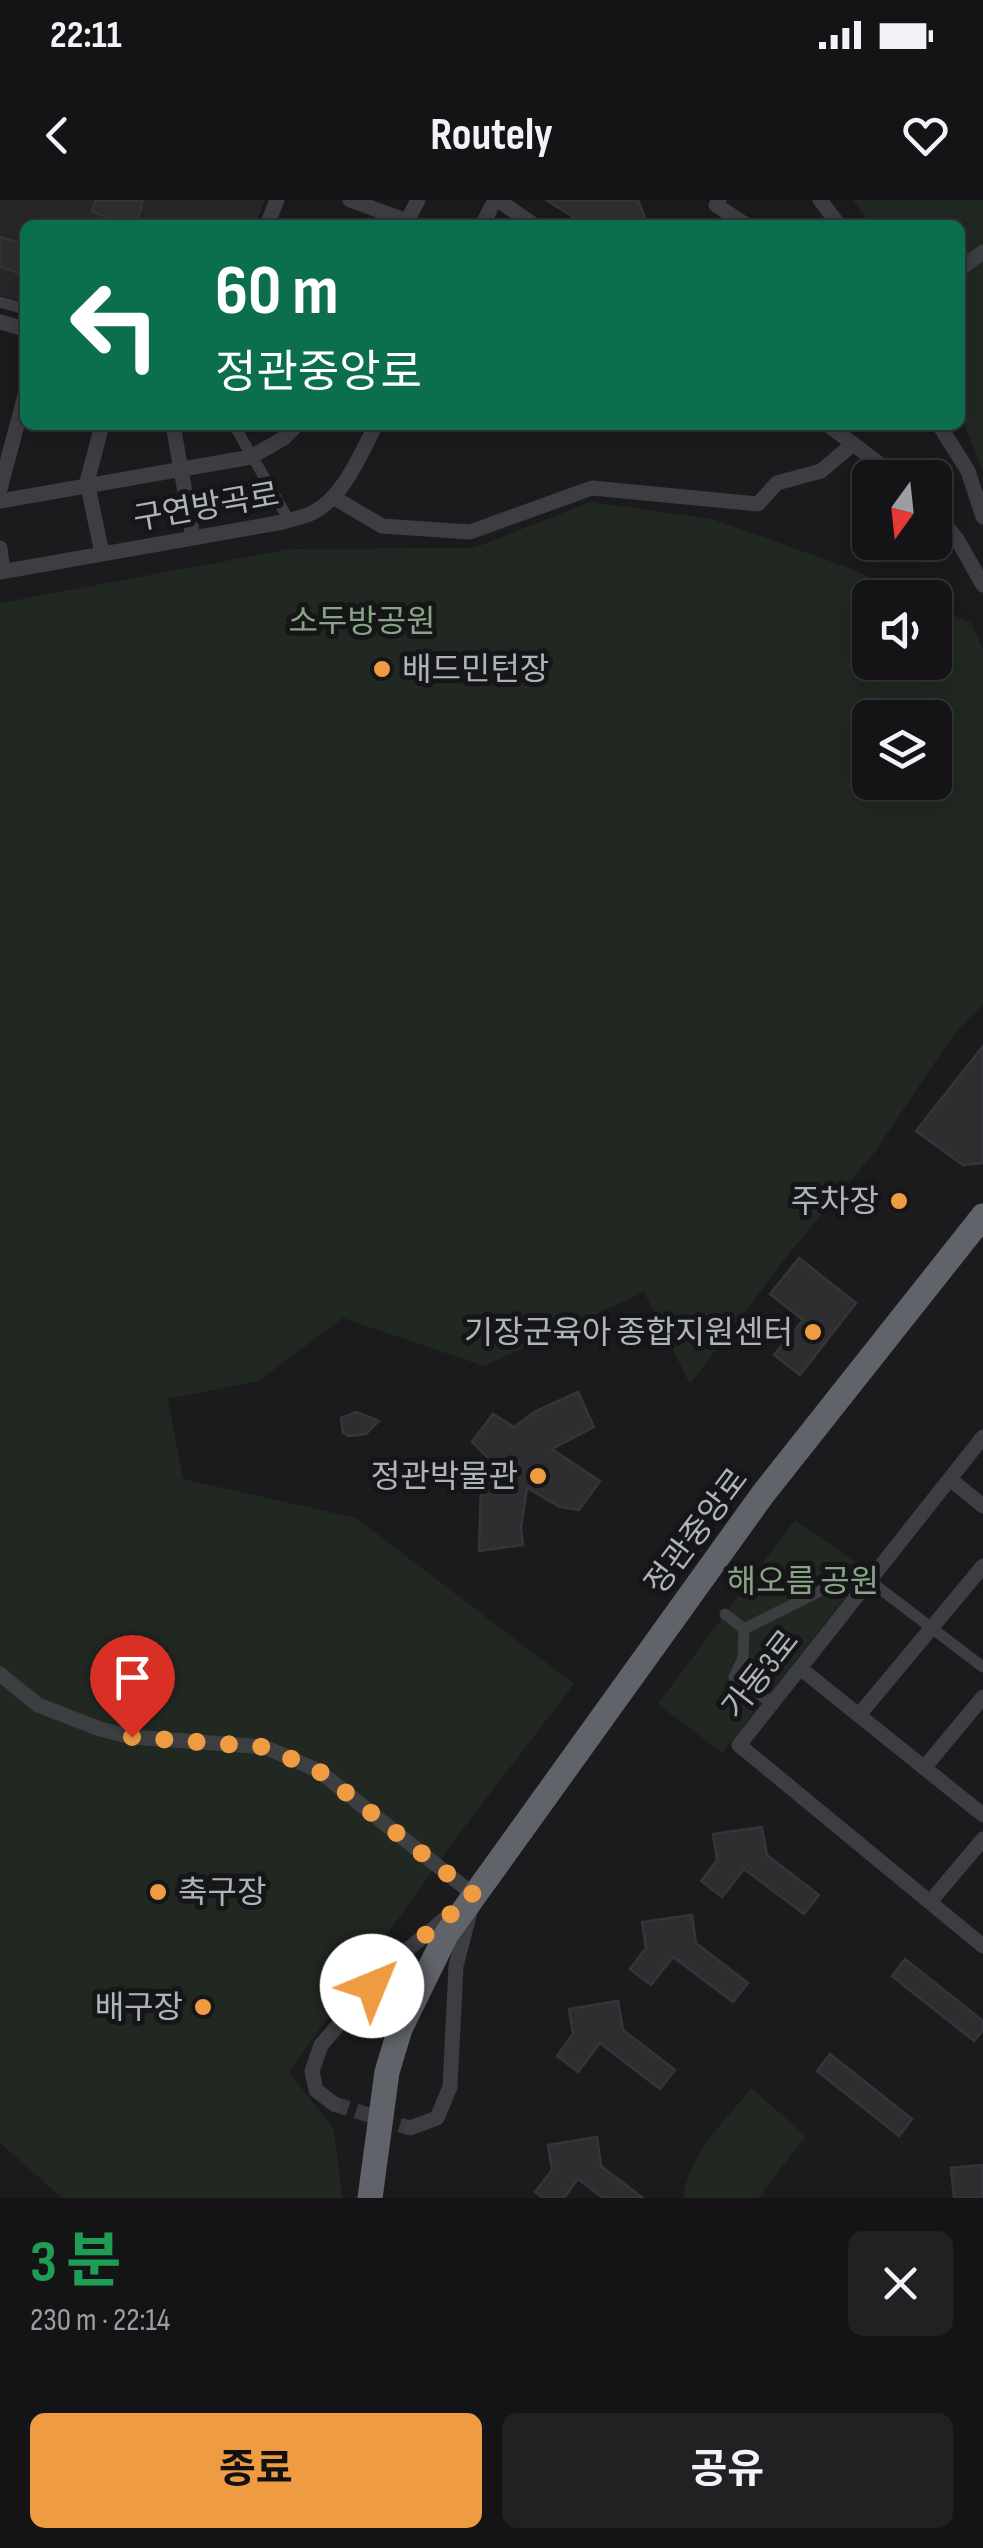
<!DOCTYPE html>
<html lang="ko">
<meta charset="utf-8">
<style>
:root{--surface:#141416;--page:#212123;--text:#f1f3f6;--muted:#9d9ea1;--line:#333335;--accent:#ee9b42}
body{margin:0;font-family:"Sofia Sans Condensed","Noto Sans KR",sans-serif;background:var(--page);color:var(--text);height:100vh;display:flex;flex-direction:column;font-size:38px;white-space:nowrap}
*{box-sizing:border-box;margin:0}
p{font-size:32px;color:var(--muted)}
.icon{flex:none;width:55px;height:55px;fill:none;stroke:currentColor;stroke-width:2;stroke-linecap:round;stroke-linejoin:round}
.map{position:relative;height:1998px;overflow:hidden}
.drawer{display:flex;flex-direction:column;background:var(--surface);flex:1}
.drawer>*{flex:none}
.guide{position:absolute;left:20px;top:20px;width:945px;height:210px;border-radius:15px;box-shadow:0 5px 25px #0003,0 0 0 2px var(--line);background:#0b6e4f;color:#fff;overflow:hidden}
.needle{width:65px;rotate:195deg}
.tools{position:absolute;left:852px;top:260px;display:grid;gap:20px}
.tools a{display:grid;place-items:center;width:100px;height:100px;border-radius:15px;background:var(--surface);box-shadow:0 5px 25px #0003,0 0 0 2px var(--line);font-size:50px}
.pin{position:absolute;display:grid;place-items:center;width:85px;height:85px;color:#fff;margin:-102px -42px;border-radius:50% 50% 50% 0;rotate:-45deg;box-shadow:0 0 10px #0007}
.pin .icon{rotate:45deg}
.me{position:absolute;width:110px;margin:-55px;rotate:45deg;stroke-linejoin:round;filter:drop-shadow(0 0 8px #0008)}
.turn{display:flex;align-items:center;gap:35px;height:210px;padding:0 30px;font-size:45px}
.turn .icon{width:130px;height:130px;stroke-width:2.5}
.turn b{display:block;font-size:70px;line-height:85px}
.round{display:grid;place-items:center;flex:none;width:105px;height:105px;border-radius:15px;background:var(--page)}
.head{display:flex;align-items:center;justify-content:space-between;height:170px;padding:0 30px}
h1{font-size:60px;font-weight:700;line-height:75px;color:#1e9e55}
.primary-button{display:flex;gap:20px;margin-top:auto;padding:20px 30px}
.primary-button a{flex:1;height:115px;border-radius:15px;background:var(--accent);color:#111;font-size:40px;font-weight:700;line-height:115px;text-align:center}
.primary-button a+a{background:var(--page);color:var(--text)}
.status{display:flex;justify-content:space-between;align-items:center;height:70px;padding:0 50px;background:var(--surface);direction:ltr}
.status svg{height:28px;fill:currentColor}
header{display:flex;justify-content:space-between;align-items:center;height:130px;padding:0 30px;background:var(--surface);font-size:45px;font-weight:700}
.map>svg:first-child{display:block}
.built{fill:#27272a}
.green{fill:#212821;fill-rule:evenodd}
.building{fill:#2e2e31;stroke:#353539;stroke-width:2.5}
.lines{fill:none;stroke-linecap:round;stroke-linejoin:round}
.minor-tunnel{stroke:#383a3d;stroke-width:15;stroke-dasharray:15 8;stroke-linecap:butt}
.pedestrian{stroke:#3c3e42;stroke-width:11}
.minor{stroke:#3c3e42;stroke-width:15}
.trunk{stroke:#60646a;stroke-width:25}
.route{stroke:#ee9b42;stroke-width:18;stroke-dasharray:0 32.4}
.poi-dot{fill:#ee9b42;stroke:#161618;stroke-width:4}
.labels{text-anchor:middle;stroke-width:10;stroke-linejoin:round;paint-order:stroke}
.street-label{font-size:32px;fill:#aeb4bc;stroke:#161618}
.park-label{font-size:32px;fill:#88a686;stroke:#161618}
.poi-label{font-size:32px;fill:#aeb4bc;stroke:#161618;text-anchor:end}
</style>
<div class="status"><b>22:11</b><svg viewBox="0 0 49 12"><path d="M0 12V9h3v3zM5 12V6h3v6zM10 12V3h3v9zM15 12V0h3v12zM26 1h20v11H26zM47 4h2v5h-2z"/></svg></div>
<header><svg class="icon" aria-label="back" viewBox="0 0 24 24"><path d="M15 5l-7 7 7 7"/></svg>Routely<svg class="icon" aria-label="heart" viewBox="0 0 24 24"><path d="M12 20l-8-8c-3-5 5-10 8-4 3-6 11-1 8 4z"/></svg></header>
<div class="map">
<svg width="983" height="1998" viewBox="0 0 983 1998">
<rect width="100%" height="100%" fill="#1b1b1d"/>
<!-- built -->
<path class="built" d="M0 0H265L255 25H25V102L0 95Z"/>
<!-- green -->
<g class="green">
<path d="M853 0H983V271L960 214V25H871Z"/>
<path d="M590 302 712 319 844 366 914 397 870 398V462H935V407L971 423 983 449V804L954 834 874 953 791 1051 690 1184 644 1092 484 1166 343 1118 258 1181 168 1199 183 1279 356 1318 574 1484 459 1634 289 1872 334 1929 342 1998H62L0 1943V403L289 349 474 348ZM870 518H935V582H870Z"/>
<path d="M795 1320 867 1370 722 1553 658 1504Z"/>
<path d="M751 1888 806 1936 758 1998H684C686 1957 727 1919 751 1888Z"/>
</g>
<!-- building -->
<g class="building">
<path d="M96 0H143L136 25H110L112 18 92 12Z"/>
<path d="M546 0H638L648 25H586Z"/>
<path d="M0 37 25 44V75L0 67Z"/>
<path d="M983 846V963L963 965 916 931Z"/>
<path d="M799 1058 856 1103 800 1175 774 1155 803 1120 770 1094Z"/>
<path d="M578 1192 594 1227 552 1249 600 1281 579 1310 560 1307 527 1288 521 1328 523 1345 479 1351 481 1286 490 1260 472 1242 493 1214 514 1227 536 1211Z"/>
<path d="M356 1212 379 1221 366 1234 349 1236 343 1233 341 1218Z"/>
<path d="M762 1627 767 1655 819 1695 804 1714 744 1669 722 1697 701 1681 717 1660 713 1634Z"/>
<path d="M692 1715 696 1743 748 1783 733 1802 673 1757 651 1785 630 1769 646 1748 642 1722Z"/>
<path d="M905 1759 983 1821V1830L974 1841 892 1776Z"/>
<path d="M618 1801 623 1830 675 1870 660 1889 600 1843 578 1872 557 1856 573 1834 569 1809Z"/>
<path d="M830 1854 912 1919 899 1936 817 1871Z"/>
<path d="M597 1937 601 1966 643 1998H603L578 1979 564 1998H543L535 1992 552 1970 548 1945Z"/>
<path d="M983 1965V1998H954L951 1968Z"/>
</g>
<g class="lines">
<!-- minor-tunnel -->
<path class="minor-tunnel" d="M334 1904 410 1928"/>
<!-- pedestrian -->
<g class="pedestrian">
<path d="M0 102 25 109"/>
<path d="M234 225 289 320"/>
<path d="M725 1414 744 1429"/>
<path d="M744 1429 858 1372 983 1467"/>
<path d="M744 1429 743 1458 734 1477 772 1503"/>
</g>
<!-- minor -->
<g class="minor">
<path d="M350 0 407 21"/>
<path d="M498 0 534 25"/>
<path d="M719 0 716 5 746 25"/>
<path d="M820 0 839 25"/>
<path d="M267 25 277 0"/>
<path d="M405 25 418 0"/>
<path d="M482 25 495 0"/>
<path d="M960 69 983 52"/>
<path d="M0 122 25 129"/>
<path d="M173 225 193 337"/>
<path d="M828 225 898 278"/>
<path d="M939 225 968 271 983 317"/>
<path d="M0 289 25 195"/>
<path d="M333 297 382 326 470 332 592 288 758 304 777 283 821 271 853 244"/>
<path d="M0 301 251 257 284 238 297 225"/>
<path d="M935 313 957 339 983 385"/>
<path d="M0 348 3 371"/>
<path d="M102 353 87 282 102 225"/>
<path d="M0 372 283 322C293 319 305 317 314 312 345 295 360 254 376 225"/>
<path d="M983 1237 739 1545 983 1746"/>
<path d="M950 1279 983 1306"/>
<path d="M800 1468 983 1615"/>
<path d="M0 1474 38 1505 100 1529 132 1537 265 1547 319 1571 474 1695"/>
<path d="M859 1515 983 1366"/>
<path d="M924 1568 983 1497"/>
<path d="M930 1702 983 1639"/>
<path d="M334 1904 316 1890 312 1871 321 1845 396 1759 451 1714"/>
<path d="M410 1928 437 1918 450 1887 456 1766 470 1712"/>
</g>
<!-- trunk -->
<path class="trunk" d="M370 1998 387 1872 400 1829 446 1735 763 1294 983 1016"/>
</g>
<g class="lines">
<!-- route -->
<path class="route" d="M132 1537 265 1547 319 1571 474 1695 396 1759 372 1786"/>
</g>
<!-- markers -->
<g class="poi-dot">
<circle cx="382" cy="469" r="10"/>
<circle cx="899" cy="1001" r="10"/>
<circle cx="813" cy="1132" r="10"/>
<circle cx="538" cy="1276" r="10"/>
<circle cx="158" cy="1692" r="10"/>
<circle cx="203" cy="1807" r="10"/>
</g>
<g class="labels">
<!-- street labels -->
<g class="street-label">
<text transform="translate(206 306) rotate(-10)" y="11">구연방곡로</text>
<text transform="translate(696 1331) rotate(-53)" y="11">정관중앙로</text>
<text transform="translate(760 1474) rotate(-52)" y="11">가동3로</text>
</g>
<!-- park labels -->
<g class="park-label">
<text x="362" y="432">소두방공원</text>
<text x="803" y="1392">해오름 공원</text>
</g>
<!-- poi labels -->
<g class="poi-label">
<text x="402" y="480" text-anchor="start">배드민턴장</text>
<text x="879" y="1012">주차장</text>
<text x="793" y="1143">기장군육아 종합지원센터</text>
<text x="518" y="1287">정관박물관</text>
<text x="178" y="1703" text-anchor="start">축구장</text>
<text x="183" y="1818">배구장</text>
</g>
</g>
</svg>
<div class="tools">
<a><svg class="needle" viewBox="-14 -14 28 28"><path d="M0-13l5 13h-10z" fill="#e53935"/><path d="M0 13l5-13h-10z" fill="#9d9ea1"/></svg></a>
<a><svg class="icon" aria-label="sound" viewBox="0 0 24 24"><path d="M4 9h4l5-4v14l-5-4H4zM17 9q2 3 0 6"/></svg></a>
<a><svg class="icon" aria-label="layers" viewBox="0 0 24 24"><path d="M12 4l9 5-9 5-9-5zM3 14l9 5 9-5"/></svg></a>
</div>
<div class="pin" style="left:132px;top:1537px;background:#d93025"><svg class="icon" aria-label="arrive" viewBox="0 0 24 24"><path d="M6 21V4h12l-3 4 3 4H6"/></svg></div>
<svg class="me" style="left:372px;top:1786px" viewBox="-20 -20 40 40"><circle r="19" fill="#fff"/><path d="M0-13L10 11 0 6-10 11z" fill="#ee9b42"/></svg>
<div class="guide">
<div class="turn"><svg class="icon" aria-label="left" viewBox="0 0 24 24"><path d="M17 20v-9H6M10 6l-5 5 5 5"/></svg><div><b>60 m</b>정관중앙로</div></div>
</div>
</div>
<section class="drawer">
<div class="head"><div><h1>3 분</h1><p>230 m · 22:14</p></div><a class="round"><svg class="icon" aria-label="close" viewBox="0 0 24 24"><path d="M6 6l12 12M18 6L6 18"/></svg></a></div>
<div class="primary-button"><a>종료</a><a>공유</a></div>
</section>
